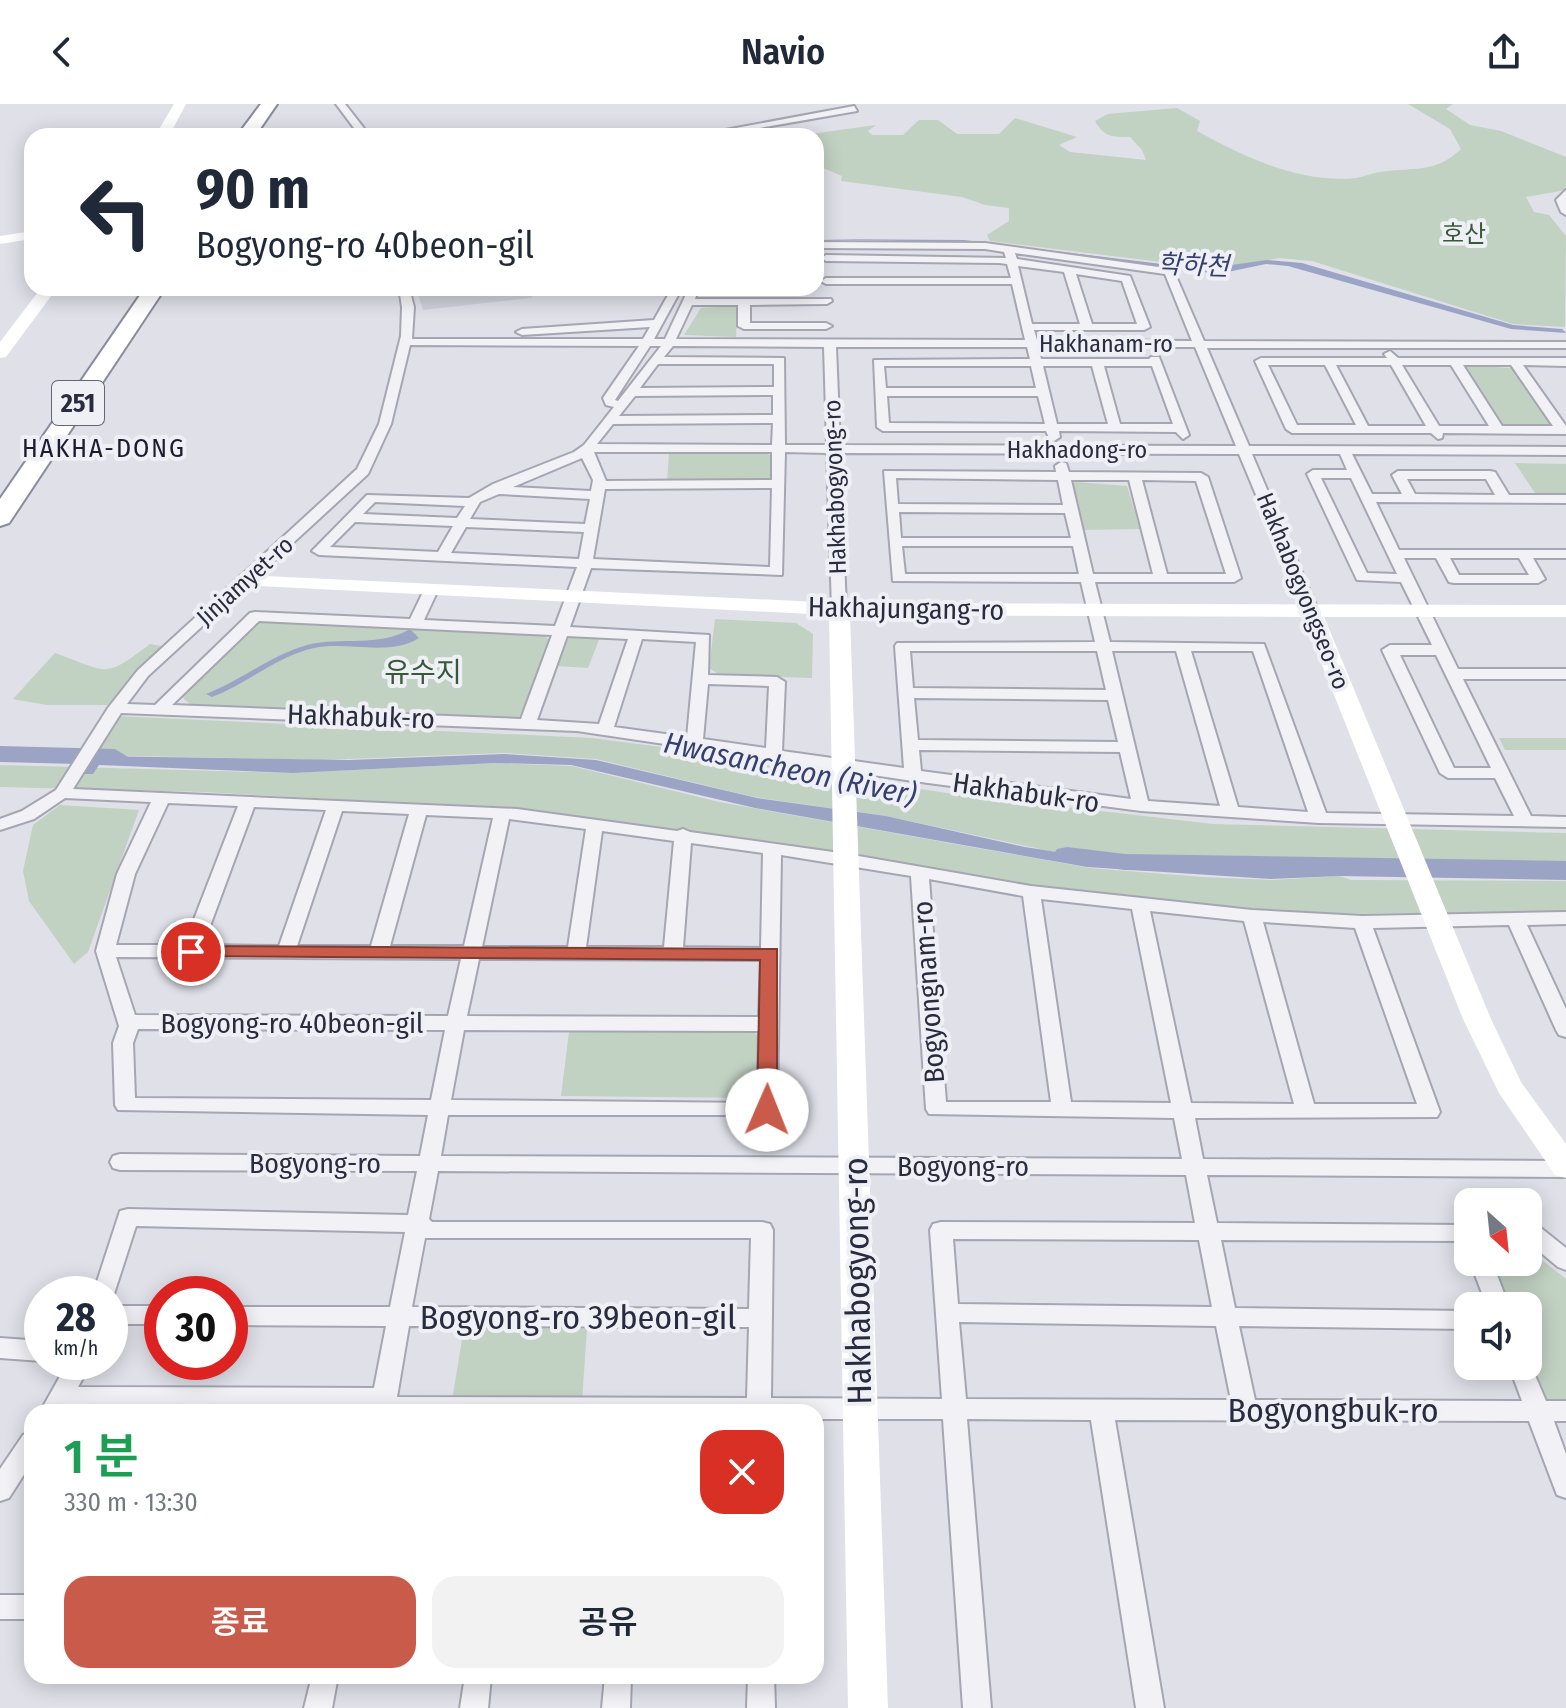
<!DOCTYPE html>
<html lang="ko">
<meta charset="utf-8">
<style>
:root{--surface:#fff;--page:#f2f2f3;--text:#1f2937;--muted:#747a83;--accent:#c85b4a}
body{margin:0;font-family:"Fira Sans Condensed","Noto Sans KR",sans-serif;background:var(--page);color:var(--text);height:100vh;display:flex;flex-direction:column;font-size:30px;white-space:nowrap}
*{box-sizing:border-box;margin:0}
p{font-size:26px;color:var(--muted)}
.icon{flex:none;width:44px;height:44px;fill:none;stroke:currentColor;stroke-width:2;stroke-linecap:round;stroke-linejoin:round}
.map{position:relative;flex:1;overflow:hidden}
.details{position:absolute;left:24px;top:1300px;width:800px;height:280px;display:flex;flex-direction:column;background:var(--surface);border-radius:24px;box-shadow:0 4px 20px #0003}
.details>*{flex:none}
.banner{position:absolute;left:24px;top:24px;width:800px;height:168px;border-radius:24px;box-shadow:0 4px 20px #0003;background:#fff;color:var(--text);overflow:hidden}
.needle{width:52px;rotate:153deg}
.fabs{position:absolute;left:1454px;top:1084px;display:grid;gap:16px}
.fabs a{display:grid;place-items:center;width:88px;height:88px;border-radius:16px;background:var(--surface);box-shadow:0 4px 20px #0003;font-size:40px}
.speed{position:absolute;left:24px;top:1172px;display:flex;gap:16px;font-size:40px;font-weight:700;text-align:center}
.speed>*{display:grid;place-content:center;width:104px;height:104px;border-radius:50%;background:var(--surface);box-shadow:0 4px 20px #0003;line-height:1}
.speed small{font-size:20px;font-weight:400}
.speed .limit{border:12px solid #d22;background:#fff;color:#111}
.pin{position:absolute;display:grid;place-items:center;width:68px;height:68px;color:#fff;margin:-34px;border:4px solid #fff;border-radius:50%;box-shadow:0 2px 8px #0007}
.me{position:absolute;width:88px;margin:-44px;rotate:1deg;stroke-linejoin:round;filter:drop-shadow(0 0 6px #0008)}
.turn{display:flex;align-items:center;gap:28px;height:168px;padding:0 40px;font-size:36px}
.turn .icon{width:104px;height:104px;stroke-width:2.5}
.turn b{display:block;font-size:56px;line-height:68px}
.round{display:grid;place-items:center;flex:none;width:84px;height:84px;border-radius:24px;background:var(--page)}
.head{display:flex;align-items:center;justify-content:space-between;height:136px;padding:0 40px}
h1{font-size:48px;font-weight:600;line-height:60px;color:#1e9e55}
.cta{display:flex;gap:16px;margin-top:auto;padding:16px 40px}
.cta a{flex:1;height:92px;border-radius:24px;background:var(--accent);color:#fff;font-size:32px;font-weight:600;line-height:92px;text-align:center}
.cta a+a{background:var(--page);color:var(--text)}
header{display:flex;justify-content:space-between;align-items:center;height:104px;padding:0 40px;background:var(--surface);font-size:36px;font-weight:600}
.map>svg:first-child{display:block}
.built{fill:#cecfda}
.green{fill:#c1d1c2}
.water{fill:#9ca4c6}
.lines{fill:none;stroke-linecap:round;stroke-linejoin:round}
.river{fill:#9ca4c6;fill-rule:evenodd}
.street-casing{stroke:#a5a6b2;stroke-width:4}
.highway-casing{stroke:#888a9e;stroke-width:4}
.street{fill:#f2f2f6;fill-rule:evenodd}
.secondary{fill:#fff;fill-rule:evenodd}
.highway{fill:#fff;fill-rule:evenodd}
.route{fill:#c85b4a;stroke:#823b30;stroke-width:2}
.labels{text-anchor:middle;stroke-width:8;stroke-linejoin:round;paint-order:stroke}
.far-park-label{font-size:24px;fill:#37593a;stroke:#eff0f6}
.far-street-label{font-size:24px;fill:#292b3e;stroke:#eff0f6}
.far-water-label{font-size:26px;font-style:italic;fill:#353f70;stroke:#eff0f6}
.shield{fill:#eff0f6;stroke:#646675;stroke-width:2}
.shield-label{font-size:26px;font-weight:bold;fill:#292b3e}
.far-quarter-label{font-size:26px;letter-spacing:2px;fill:#1b1c2f;stroke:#eff0f6}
.street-label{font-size:28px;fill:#292b3e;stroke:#eff0f6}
.park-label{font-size:28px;fill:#37593a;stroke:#eff0f6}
.water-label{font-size:30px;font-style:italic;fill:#353f70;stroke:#eff0f6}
.near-street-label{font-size:34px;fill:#292b3e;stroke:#eff0f6}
</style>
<header><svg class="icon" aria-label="back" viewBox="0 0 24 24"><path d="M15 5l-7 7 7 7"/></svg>Navio<svg class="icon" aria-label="share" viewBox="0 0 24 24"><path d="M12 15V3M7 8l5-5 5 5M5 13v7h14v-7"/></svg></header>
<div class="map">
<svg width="1566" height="1604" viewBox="0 0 1566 1604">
<rect width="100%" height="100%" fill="#dfe0e8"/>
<!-- built -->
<path class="built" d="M416 184H540L531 194 423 206Z"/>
<!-- green -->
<g class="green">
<path d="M1408 0H1453L1446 5 1470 21 1501 27 1566 53V86L1526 93 1534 108 1549 111 1566 132 1565 223 1513 220 1312 157 1279 154 1219 165 990 137 987 131 1009 117V104L985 101 962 93 841 77 842 72 816 61V32H796L876 21 868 27 872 31H903L919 16H938L957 30H999L1015 14 1077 33 1059 41 1070 48 1146 56 1142 46 1130 33C1112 33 1104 33 1095 17L1108 10 1177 4 1200 17 1197 27C1244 53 1301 80 1356 74 1364 73 1372 69 1380 68 1413 63 1435 70 1461 45L1450 25Z"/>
<path d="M738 202 736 233 684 231 701 204Z"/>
<path d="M1469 262 1513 264 1554 322 1501 323 1464 264Z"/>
<path d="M669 349H765L772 352 771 375 667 378Z"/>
<path d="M1515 359 1566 360V390L1535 389Z"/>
<path d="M1076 378 1127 382 1140 425 1081 426 1071 380Z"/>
<path d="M715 515 796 519 813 530 812 574 720 571 709 564Z"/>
<path d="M260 517 543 531 552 538 518 616 191 601 180 591Z"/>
<path d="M577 531 600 533 588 564 557 562 568 535Z"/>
<path d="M150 540 167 543 107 601H47L13 595 55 549C109 568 103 576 150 540Z"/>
<path d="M116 612 592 634 738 653 818 670 954 690 1213 720 1566 729V764L1127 758 1050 747 886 712 754 693 596 655 504 649 321 656 94 651Z"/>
<path d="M1499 634H1566V646H1505Z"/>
<path d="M496 659 572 662 719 698 1090 764 1202 773 1272 776 1339 772 1351 776 1566 777V809L1302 810 1080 788 493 704 204 688 0 683V661L293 669Z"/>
<path d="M60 701 139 706 88 848 74 860 29 797 23 767 33 721Z"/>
<path d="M569 928H754L759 933 761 987 751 994 561 992Z"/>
<path d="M1528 1145 1566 1175V1304L1556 1303 1541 1295 1528 1262V1202H1505L1488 1158H1528Z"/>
<path d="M464 1223 587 1225 582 1297H452Z"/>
</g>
<!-- water -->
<g class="water">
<path d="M816 135 964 136 1203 165 1267 156 1302 159 1513 221 1562 225 1566 229 1511 225 1288 162 1266 160 1218 170 985 139Z"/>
<path d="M410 525 419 534C389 553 347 537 314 544 277 552 247 580 212 593L206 590C242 576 271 551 307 541 343 532 378 544 410 525Z"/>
<path d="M504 650 596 656 757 694 886 712 1025 743 1127 759 1566 765V776L1339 772 1271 775 1087 763 755 704 571 661 495 659 293 669 99 661 93 670H81L92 652 349 656Z"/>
</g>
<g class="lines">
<!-- river -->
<g class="river">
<path d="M0 642 115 645 128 653 115 661 0 658Z"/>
<path d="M1067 743 1125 750 1566 757V775L1125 766 1057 757 1053 751 1057 745Z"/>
</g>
<!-- street casing -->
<g class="street-casing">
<g id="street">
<path d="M336 0H345L370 32H360Z"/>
<path d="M854 2 857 7 714 32H693Z"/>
<path d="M1566 86V111L1561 108 1556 96Z"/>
<path d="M816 138 985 139 1173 165 1204 237 1566 238V244H1207L1249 342 1566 343V351L1352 350 1372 390H1402L1392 371 1398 367H1490L1495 368 1509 391H1566V399L1376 398 1399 446H1566V454H1533L1545 475 1538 479H1454L1449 478 1436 454H1404L1458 565H1566V575H1463L1531 712 1566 713V723L1319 719 1141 707 913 677 577 627 121 609 73 685 517 705 677 727 683 725 690 728 847 750 1031 782 1252 806 1362 812 1566 808V820L1527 821 1566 905V933L1559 931 1556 926 1509 821 1373 824 1440 1008 1437 1013 1195 1014 1203 1055 1566 1057V1073L1207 1071 1217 1119 1468 1121V1137L1221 1136 1235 1204 1468 1207V1225L1239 1222 1255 1296 1522 1297 1509 1262H1528V1255L1546 1297H1566V1317H1554L1566 1350V1394L1557 1391 1529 1317 1115 1316 1164 1604H1136L1091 1316 967 1315 991 1604H963L943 1315H816V1308H370V1304L67 1303 64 1308H40L68 1258H92L78 1283 374 1284 386 1222 230 1221V1203H390L405 1128 136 1122 112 1196 110 1190H93L120 1107 128 1105 408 1111 417 1067 120 1066 113 1064 110 1058 113 1052 120 1050 420 1052 428 1011 118 1006 115 1001 113 939 119 922 96 847 117 770 151 698 65 694 34 715 0 726V715L22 707 56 686 108 604 138 566 357 365 379 320 401 232 402 203 399 184H409L414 203 412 235H643L650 223 522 231 516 228 522 225 654 216 672 184H682L654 235H665L689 184H699L695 195H831L832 197 827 200 750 201V219H826L832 222 826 225H744L738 222V201H692L676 235 1025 236 1012 180H826L821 177 826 174H1011L1007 160 999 159 826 157 821 154 826 151 1006 154 1004 148 985 145 816 144ZM1015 149 1165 170 1192 237 1037 236 1034 226H1144L1150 223 1130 172 1017 155ZM1018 162 1064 168 1080 220H1032ZM1076 170 1122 177 1137 220H1092ZM410 241 639 242 603 294 606 301 614 303 584 341 574 348 493 380 469 394 367 391 312 447 319 451 577 463 555 522 424 516 438 486 431 482 424 486 410 515 255 508 250 509 155 601 127 600 148 572 368 370 391 320ZM650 242H661L618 297 615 296ZM673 242 824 243 827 341H785L784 254 664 253ZM836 243H1027L1030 255 874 256 877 323 883 327H1046L1050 336 1054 337 1060 333 1059 327 1176 328 1183 335 1189 331 1159 253H1151L1149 255H1041L1038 243H1195L1236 342 840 341ZM658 260H774V283L640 284ZM884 262H1031L1036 284H886ZM1043 262H1092L1108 320H1057ZM1104 262H1152L1173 320H1120ZM773 291V311L619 312 635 292ZM887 292H1038L1045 320 889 319ZM773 319 772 341 597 340 613 320ZM594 348H772V376L606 377ZM785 348 827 349 832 505 839 509 846 505 840 349 1239 350 1304 506 1311 510 1318 506 1252 350H1340L1347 366H1313L1307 370 1357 476 1401 478 1432 541H1390L1382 546 1440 669 1448 674H1495L1514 712 1326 709 1264 540 1110 538 1095 478H1234L1241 474 1208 373 1201 369 1069 368 1066 359 1061 358 1055 362 1056 368 884 367 893 477 1081 478 1095 538 897 539 895 542 904 664 782 647 785 578 777 573 708 571 709 531 570 523 591 464 782 471ZM582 354 593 376 591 387 513 383ZM896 374 1058 376 1063 401 898 400ZM1321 374H1351L1397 470 1367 469ZM1407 375H1486L1495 391 1415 390ZM1071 376H1129L1153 470H1093ZM1142 376 1196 377 1226 470H1167ZM772 384 770 463 593 455 605 385ZM499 390 590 395 585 420 470 415 480 398ZM375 398 465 402 457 414 363 410ZM899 408 1065 409 1071 434H901ZM355 418 453 422 438 448 330 443ZM466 423 584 428 579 455 451 449ZM902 442H1073L1079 470H905ZM1450 454H1519L1529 471H1459ZM259 517 552 531 521 615 172 601ZM567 532 628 535 599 620 537 616ZM642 535 696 538 687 633 614 623ZM910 547H1097L1106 586 913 584ZM1112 547H1176L1220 702 1148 697ZM1191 547H1253L1308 708 1238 703ZM1400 551H1436L1491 664H1454ZM708 580 769 582 766 644 703 635ZM914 594 1108 596 1118 638 918 636ZM919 646 1120 648 1131 695 921 667ZM168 699 238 702 184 841H116L135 770ZM254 703 326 706 279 842 203 841ZM342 707 409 710 371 842H297ZM426 711 493 714 464 842H390ZM509 715 586 725 568 843H482ZM602 727 674 737 664 843H586ZM691 739 763 749 761 844 683 843ZM781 751 911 772 926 1005 929 1010 1174 1014 1182 1055 441 1052 448 1011H774L777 1006ZM929 775 1023 792 1051 998H946ZM1041 795 1132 805 1171 999 1071 998ZM1150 807 1244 817 1294 1000 1191 999ZM1263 818 1355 824 1417 1000H1314ZM116 853 461 855 448 912 135 911ZM479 855 761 856 759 913 467 912ZM138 925 445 926 431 996 135 994 133 939ZM464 926 759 927 757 999 451 996ZM438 1067 1186 1071 1195 1119 941 1118 933 1120 930 1126 942 1295 771 1294 773 1126 770 1120 762 1118H432L429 1115ZM425 1134H751L749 1205 412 1203ZM953 1135 1199 1136 1212 1203 958 1200ZM959 1218 1216 1222 1231 1296 966 1295ZM409 1222 749 1223 747 1294 397 1293Z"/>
<path d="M1390 247 1398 254H1566V262L1523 261 1566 322V330L1443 329 1442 334 1438 335 1431 329H1292L1286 325 1255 257 1261 254H1387L1384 250ZM1268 261H1325L1356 321H1297ZM1336 261H1391L1426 322H1368ZM1402 261H1451L1489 322H1439ZM1463 261H1511L1553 322H1502Z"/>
<path d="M1528 1118 1536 1120 1566 1144V1166L1558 1163 1528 1138Z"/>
<path d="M1470 1158H1492L1509 1202H1487Z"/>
<rect x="110" y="1202" width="52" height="18"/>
<path d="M0 1234 42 1237V1257L0 1254Z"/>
<path d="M32 1328V1358L9 1394 0 1397V1365L23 1331Z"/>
<rect x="0" y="1491" width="32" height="24"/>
<path d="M312 1572H338L332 1604H304Z"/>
<path d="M465 1572H491L488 1604H460Z"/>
<path d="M605 1572H631L630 1604H602Z"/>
<path d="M748 1572H774L775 1604H747Z"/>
</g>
</g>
<!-- highway casing -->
<g class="highway-casing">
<g id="highway">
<path d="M261 0H277L255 32H237Z"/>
<path d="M145 184H165L9 419 0 422V395Z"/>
</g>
</g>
<!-- street -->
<use href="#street" class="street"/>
<!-- secondary -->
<g class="secondary">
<path d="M174 0H186L169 32H155Z"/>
<path d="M32 127V135L0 140V132Z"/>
<path d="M41 184H57L6 253 0 254V238Z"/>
<path d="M246 471 839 499 1566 501V513H1324L1491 915 1521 978 1566 1040V1074L1555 1071 1499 989 1463 915 1303 513 850 511 888 1604H848L829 511 239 481 236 477 239 473Z"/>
</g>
<!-- highway -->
<use href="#highway" class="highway"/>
</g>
<!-- route -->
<path class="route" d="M191 842 777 845V1006L767 1013 757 1006 760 856 184 852 181 848Z"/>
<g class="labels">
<!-- far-park labels -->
<g class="far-park-label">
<text x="1464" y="138">호산</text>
</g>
<!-- far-street labels -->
<g class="far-street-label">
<text x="1106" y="248">Hakhanam-ro</text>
<text x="1077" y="354">Hakhadong-ro</text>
<text transform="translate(835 383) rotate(-92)" y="8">Hakhabogyong-ro</text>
<text transform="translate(245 477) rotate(-42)" y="8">Jinjamyet-ro</text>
<text transform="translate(1303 487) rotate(68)" y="8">Hakhabogyongseo-ro</text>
</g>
<!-- far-water labels -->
<g class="far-water-label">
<text transform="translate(1193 161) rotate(2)" y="9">학하천</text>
</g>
<!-- shield labels -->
<rect class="shield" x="52" y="277" width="52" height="44" rx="6"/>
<g class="shield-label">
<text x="78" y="308">251</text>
</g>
<!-- far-quarter labels -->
<g class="far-quarter-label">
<text x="104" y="353">HAKHA-DONG</text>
</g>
<!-- street labels -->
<g class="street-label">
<text transform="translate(906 504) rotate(1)" y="10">Hakhajungang-ro</text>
<text transform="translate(361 612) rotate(2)" y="10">Hakhabuk-ro</text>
<text transform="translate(1026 688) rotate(8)" y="10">Hakhabuk-ro</text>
<text transform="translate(928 888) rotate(-94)" y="10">Bogyongnam-ro</text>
<text x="292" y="929">Bogyong-ro 40beon-gil</text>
<text x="315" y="1069">Bogyong-ro</text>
<text x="963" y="1072">Bogyong-ro</text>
</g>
<!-- park labels -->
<g class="park-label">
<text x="423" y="578">유수지</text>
</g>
<!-- water labels -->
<g class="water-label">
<text transform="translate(790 665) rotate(12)" y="10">Hwasancheon (River)</text>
</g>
<!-- near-street labels -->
<g class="near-street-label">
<text transform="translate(857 1177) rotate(-91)" y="12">Hakhabogyong-ro</text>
<text x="578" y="1225">Bogyong-ro 39beon-gil</text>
<text x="1333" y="1318">Bogyongbuk-ro</text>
</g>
</g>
</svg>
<div class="fabs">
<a><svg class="needle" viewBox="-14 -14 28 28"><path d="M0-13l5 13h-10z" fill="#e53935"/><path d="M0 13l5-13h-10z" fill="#747a83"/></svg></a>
<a><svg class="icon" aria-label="sound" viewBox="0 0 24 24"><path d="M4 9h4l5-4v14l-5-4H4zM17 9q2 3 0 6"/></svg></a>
</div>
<div class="speed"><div>28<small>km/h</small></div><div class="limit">30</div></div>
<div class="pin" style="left:191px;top:848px;background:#d93025"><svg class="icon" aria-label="arrive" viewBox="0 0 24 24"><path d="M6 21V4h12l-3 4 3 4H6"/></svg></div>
<svg class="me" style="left:767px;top:1006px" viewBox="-20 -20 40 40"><circle r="19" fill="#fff"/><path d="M0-13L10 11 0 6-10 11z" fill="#c85b4a"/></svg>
<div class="banner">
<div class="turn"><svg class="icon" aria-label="left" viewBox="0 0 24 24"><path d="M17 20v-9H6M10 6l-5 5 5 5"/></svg><div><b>90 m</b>Bogyong-ro 40beon-gil</div></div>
</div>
<section class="details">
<div class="head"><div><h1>1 분</h1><p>330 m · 13:30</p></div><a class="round" style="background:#d93025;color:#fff"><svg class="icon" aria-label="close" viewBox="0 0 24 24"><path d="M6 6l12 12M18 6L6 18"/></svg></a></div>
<div class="cta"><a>종료</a><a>공유</a></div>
</section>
</div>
